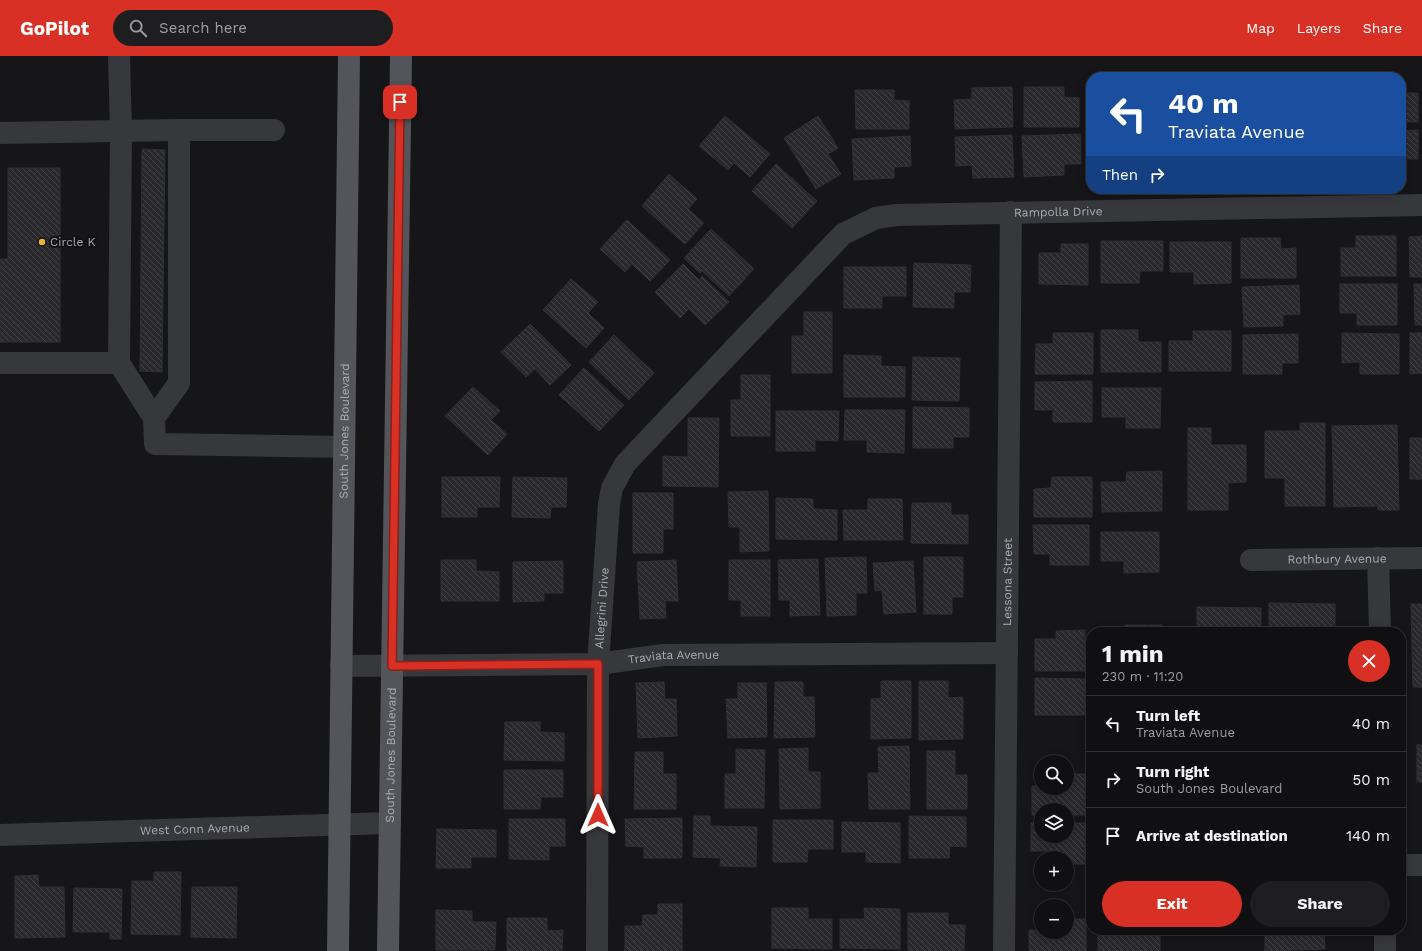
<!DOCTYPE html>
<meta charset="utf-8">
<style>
:root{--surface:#101012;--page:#1e1e20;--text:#f1f3f6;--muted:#9c9d9f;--line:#303032;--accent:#d93025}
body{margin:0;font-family:"Work Sans",sans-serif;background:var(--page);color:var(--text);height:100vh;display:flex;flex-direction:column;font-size:15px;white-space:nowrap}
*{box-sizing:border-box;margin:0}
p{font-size:13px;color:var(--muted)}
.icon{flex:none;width:22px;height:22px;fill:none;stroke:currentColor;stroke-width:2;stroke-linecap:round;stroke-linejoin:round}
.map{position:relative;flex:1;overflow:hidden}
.details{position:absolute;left:1086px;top:571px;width:320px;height:308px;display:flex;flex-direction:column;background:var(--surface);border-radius:16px;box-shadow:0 2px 10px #0003,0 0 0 1px var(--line)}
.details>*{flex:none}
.banner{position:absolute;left:1086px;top:16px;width:320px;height:122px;border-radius:16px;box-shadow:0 2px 10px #0003,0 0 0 1px var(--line);background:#1a4fa0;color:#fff;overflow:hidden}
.controls{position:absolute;left:1034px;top:699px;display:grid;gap:8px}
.controls a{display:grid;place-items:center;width:40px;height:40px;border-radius:50%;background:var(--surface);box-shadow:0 2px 10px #0003,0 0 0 1px var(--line);font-size:20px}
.pin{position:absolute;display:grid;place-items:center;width:34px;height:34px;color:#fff;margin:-17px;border-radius:8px;box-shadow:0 2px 6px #0006}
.me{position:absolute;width:44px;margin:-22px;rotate:0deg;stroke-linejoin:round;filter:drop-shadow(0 0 3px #0008)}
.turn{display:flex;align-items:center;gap:14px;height:84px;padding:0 16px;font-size:18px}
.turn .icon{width:52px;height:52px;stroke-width:2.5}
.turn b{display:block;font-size:28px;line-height:34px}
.then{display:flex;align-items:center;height:38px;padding:0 16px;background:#0003;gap:8px;font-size:15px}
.round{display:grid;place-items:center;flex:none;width:42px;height:42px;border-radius:21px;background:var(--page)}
.overview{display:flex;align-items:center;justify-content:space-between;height:68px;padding:0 16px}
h1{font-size:24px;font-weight:700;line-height:30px}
.button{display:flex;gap:8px;margin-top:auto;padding:8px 16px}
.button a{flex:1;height:46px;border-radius:24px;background:var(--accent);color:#fff;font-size:16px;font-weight:700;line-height:46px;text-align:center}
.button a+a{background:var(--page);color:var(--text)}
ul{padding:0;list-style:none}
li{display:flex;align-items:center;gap:12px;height:56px;padding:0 16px;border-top:1px solid var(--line)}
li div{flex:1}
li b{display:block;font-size:15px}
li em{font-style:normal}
header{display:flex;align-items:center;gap:24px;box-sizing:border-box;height:56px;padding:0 20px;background:var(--accent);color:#fff}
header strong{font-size:19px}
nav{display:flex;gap:22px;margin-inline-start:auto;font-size:14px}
.search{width:280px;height:36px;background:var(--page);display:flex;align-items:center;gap:10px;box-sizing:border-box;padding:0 14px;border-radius:22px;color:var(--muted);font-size:15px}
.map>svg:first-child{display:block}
.building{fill:url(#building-back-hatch);stroke:#303033}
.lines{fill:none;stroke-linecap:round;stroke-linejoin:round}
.minor{stroke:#37383c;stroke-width:22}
.major{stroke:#53555b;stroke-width:22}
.route-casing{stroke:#8d1f18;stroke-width:10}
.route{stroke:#d93025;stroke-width:7}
.poi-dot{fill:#e6b53f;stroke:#111113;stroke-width:1.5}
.labels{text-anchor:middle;stroke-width:4;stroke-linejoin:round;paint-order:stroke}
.street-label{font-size:12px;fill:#a9acb7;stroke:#111113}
.poi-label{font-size:12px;fill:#a9acb7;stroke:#111113;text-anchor:start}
</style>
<header>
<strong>GoPilot</strong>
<div class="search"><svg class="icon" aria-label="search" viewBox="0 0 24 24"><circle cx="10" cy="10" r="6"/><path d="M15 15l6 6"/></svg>Search here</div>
<nav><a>Map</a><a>Layers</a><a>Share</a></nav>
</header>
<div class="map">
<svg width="1422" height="895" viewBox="0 0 1422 895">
<defs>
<pattern id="building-back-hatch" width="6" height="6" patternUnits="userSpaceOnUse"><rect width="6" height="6" fill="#29292c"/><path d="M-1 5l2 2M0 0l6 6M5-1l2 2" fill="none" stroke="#454548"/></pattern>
</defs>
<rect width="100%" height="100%" fill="#161618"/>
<!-- building -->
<g class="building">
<path d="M1401 26H1403V37H1418V66H1401Z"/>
<path d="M1012 31 1013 71 955 73 954 44 972 43V32Z"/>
<path d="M1024 31H1064V41L1079 42V71H1024Z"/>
<path d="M855 34H894V44L909 45V73H856Z"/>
<path d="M725 60 770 98 750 121 734 107 728 114 699 90Z"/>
<path d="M818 60 838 92 828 98 841 118 816 133 784 82Z"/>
<path d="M1418 74V103H1403V116H1401V75Z"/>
<path d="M1080 78 1081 108H1064V119L1024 121 1022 80Z"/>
<path d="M1012 79 1014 121 973 122 972 109 956 110 955 81Z"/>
<path d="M910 80 911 110 894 111V122L854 124 852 83Z"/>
<path d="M142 93 165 94 162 316 140 315Z"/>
<path d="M776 108 817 145 792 172 752 135Z"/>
<path d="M8 112H60V286H0V203H8Z"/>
<path d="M669 118 697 143 688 153 704 167 685 188 642 150Z"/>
<path d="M627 164 670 204 650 225 632 208 625 216 600 193Z"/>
<path d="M711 173 754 213 729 240 702 215 700 217 684 202Z"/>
<path d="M1356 180H1396V220H1341V192H1356Z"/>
<path d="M1422 180V221H1410L1409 181Z"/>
<path d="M1241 182H1280L1281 193 1296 192V222H1241Z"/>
<path d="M1101 185H1163V215H1140L1139 227H1101Z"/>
<path d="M1170 186H1231V227L1194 228V216H1170Z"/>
<path d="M1061 188H1088V229L1039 228V197H1061Z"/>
<path d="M914 207 971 209 970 236H954V252L913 251Z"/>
<path d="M683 208 699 224 702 220 729 246 705 269 689 253 680 262 655 236Z"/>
<path d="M844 211H906V240H882V252H844Z"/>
<path d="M571 223 598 246 588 257 604 272 586 292 543 254Z"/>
<path d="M1340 228H1397V269H1357V257H1340Z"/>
<path d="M1414 228H1422V269H1415Z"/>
<path d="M1299 229 1300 258 1283 259V270L1244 271 1242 231Z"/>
<path d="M804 256H832V317H792V280H804Z"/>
<path d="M530 268 571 309 550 329 535 313 526 321 501 296Z"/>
<path d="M1101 274H1138V286H1161V316H1101Z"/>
<path d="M1193 275H1231V315H1169V285H1193Z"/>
<path d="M1053 277H1093V318H1035L1036 288H1053Z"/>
<path d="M1342 277 1399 278V318H1360V306L1342 307Z"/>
<path d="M1410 277H1422V317L1410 318Z"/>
<path d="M1298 278V307H1282V318H1243V279Z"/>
<path d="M614 279 654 317 629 344 589 306Z"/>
<path d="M844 299 881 300V310L905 311V341H844Z"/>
<path d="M913 301 960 302 959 345 912 344Z"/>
<path d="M584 312 624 349 599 375 559 339Z"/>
<path d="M741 319H770V380H731V344H741Z"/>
<path d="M1092 325V366H1053V354H1035V326Z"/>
<path d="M473 331 500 355 491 364 507 378 488 399 445 360Z"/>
<path d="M1102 332H1161L1160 372H1126V361H1102Z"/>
<path d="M913 351 969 352V381H953V392H913Z"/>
<path d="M845 354H905L904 397 867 396V384H844Z"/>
<path d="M776 355H839L838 385 815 384V395H776Z"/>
<path d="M688 362H719L718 431 663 430V400L688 401Z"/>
<path d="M1300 367H1325V450H1285V422H1265V375H1300Z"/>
<path d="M1397 369 1399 454H1378V450L1334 451 1332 370Z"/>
<path d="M1188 372H1211V389H1246V426L1228 427V454H1188Z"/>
<rect x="1410" y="382" width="12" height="41"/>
<path d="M1162 415V455L1102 456 1101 426H1126L1127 416Z"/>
<path d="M442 421H500L499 451H477V461H442Z"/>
<path d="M513 421 567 422 566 451H551L550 462 512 461Z"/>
<path d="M1052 421H1092V461H1034V433L1051 432Z"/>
<path d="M768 435 769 495 740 496V471H729L728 436Z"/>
<path d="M633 437H673V473H663V497H633Z"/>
<path d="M776 442 813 443V453L837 454V484L776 483Z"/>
<path d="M868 443H902L903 484H844L843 454H868Z"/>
<path d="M912 447H951V459H968V488L911 487Z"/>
<path d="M1033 469H1089V509H1050V498H1034Z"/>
<path d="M1101 476H1159V516L1124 517V505H1101Z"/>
<path d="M866 501 867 537H856V559L827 560 825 502Z"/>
<path d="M924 501H963V541H952V558H924Z"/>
<path d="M818 503 820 559 790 560V544H779L778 504Z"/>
<path d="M441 504H476V515L499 516V545H441Z"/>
<path d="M676 504 678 545H665L666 562 640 563 637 506Z"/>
<path d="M729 504H770V560H741V544H729Z"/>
<path d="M563 505V537H544V545L513 546V506Z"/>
<path d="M913 505 916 556 884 558 882 534 875 535 873 507Z"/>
<path d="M1269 547 1335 548V576H1269Z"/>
<path d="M1411 548H1422V631H1413Z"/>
<path d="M1197 551 1261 552V576H1197Z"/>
<rect x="1125" y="569" width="37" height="7"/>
<path d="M1085 574V615H1035V583H1056V575Z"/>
<path d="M1035 622 1085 623V659H1035Z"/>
<path d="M881 625H911V682L871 683V643L881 642Z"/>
<path d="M919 625H948V642L963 641V683L919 684Z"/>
<path d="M664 626 665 643H676L677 680 638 682 636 627Z"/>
<path d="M775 626H803V641H814L815 681 774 682Z"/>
<path d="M738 627H766L767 681 728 682 726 643H738Z"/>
<path d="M505 666H540V676L564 677V705L504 704Z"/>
<rect x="1417" y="689" width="5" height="37"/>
<path d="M909 690 910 753H869L868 717H879L878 691Z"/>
<path d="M808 692V716H820V752L780 753 779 693Z"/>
<path d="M736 693 765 694 764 752H725V718H736Z"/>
<path d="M927 695H955V719H967V753H927Z"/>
<path d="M635 696H663V718H676V753H634Z"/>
<path d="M504 714H563V741H541L540 753H504Z"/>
<path d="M1067 718H1090V759H1067V754H1041V759H1032V730H1041V732H1067Z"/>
<path d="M694 760H710V770L757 771 756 811 720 810 721 802 693 801Z"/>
<path d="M909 760 966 761V791L950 790 949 802H909Z"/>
<path d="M682 762V802H644V791L626 790 625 763Z"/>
<path d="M509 763H565V790H549V804L509 803Z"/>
<path d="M773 764H833V793H808L807 806H773Z"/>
<path d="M842 766 900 767V807L866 806V796H842Z"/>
<path d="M1031 767H1041V780H1067V767H1088V808H1067V802H1049V795H1031Z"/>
<path d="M437 773 496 774V801H471V812H436Z"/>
<path d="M154 816H181L180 879 131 878 132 825H154Z"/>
<path d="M38 819 39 831H64L65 881 15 882V820Z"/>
<path d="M192 831H237L236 882 191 881Z"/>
<path d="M74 832 122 833 121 883H110V876H73Z"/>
<path d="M658 848H682V895H625V870H642L643 859H658Z"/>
<path d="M772 852H808V863H832V893L772 892Z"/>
<path d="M864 852 900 853V893L840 892V863H865Z"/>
<path d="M436 854 472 855V866H496L495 894H436Z"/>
<path d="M908 857H948V869H965L964 895H908Z"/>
<path d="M507 862H547V875L563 874 562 895H507Z"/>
<path d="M1067 863H1086V895H1029V874L1067 876Z"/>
<rect x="1098" y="874" width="62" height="21"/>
<path d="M1265 874H1324L1325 893 1265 895Z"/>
</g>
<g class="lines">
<!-- minor -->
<g class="minor">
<path d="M119 0 121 75 119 307 154 362 155 388 344 391"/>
<path d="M179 74H274"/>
<path d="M0 77 179 74V327L154 362"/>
<path d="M0 307H119"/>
<path d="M1378 502 1380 576"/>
<path id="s1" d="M1251 504 1422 502"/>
<path id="s2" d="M341 610 598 608 663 599 1007 597"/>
<path id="s3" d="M0 779 390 767"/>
<path d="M1401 809H1422"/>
<path d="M1385 874V895"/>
<path id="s4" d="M597 895 598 608 609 448 612 432 625 408 843 178 876 162 896 159 1422 149"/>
<path id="s5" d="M1004 895 1011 156"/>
</g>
<!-- major -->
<g class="major">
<path id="s6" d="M338 895 349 0"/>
<path id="s7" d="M388 895 401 0"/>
</g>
</g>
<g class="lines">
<!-- route casing -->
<g class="route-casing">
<path id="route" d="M400 46 392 610 598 608V759"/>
</g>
<!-- route -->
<use href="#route" class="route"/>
</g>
<!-- markers -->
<circle class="poi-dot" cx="42" cy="186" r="4"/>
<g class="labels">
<!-- street labels -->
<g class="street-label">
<text dy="4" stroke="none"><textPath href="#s4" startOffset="1027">Rampolla Drive</textPath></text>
<text dy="4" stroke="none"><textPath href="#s6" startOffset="520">South Jones Boulevard</textPath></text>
<text dy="4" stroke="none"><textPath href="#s1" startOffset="86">Rothbury Avenue</textPath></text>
<text dy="4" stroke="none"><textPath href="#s5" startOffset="369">Lessona Street</textPath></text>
<text dy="4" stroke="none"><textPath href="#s4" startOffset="343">Allegrini Drive</textPath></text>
<text dy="4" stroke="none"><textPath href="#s2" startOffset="333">Traviata Avenue</textPath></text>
<text dy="4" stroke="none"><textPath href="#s7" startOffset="196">South Jones Boulevard</textPath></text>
<text dy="4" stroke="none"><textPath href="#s3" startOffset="195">West Conn Avenue</textPath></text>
</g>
<!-- poi labels -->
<g class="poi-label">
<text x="50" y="190">Circle K</text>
</g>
</g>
</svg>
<div class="controls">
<a><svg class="icon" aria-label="search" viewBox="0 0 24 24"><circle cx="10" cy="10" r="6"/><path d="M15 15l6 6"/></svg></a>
<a><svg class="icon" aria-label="layers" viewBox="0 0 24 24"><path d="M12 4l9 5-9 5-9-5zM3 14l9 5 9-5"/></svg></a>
<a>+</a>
<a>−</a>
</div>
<div class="pin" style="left:400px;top:46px;background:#d93025"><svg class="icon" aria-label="arrive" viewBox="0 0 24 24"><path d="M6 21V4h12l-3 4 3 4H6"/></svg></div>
<svg class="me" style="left:598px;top:759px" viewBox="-20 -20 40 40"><path d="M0-17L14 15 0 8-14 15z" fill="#d93025" stroke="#fff" stroke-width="4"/></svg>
<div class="banner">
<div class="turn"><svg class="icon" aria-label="left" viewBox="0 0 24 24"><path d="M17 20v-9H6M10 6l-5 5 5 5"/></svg><div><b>40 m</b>Traviata Avenue</div></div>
<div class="then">Then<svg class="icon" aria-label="right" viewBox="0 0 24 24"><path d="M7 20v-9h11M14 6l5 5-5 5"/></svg></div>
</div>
<section class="details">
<div class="overview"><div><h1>1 min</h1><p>230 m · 11:20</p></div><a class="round" style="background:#d93025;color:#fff"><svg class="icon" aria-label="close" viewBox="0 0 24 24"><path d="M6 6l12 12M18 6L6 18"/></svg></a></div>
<ul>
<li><svg class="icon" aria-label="left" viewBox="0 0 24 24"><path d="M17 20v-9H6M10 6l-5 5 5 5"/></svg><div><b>Turn left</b><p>Traviata Avenue</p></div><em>40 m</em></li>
<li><svg class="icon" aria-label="right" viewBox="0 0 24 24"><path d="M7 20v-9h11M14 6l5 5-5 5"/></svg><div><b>Turn right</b><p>South Jones Boulevard</p></div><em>50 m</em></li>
<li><svg class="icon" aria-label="arrive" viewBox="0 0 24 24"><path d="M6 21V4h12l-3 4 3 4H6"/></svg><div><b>Arrive at destination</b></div><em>140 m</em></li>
</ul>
<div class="button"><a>Exit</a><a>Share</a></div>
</section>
</div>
